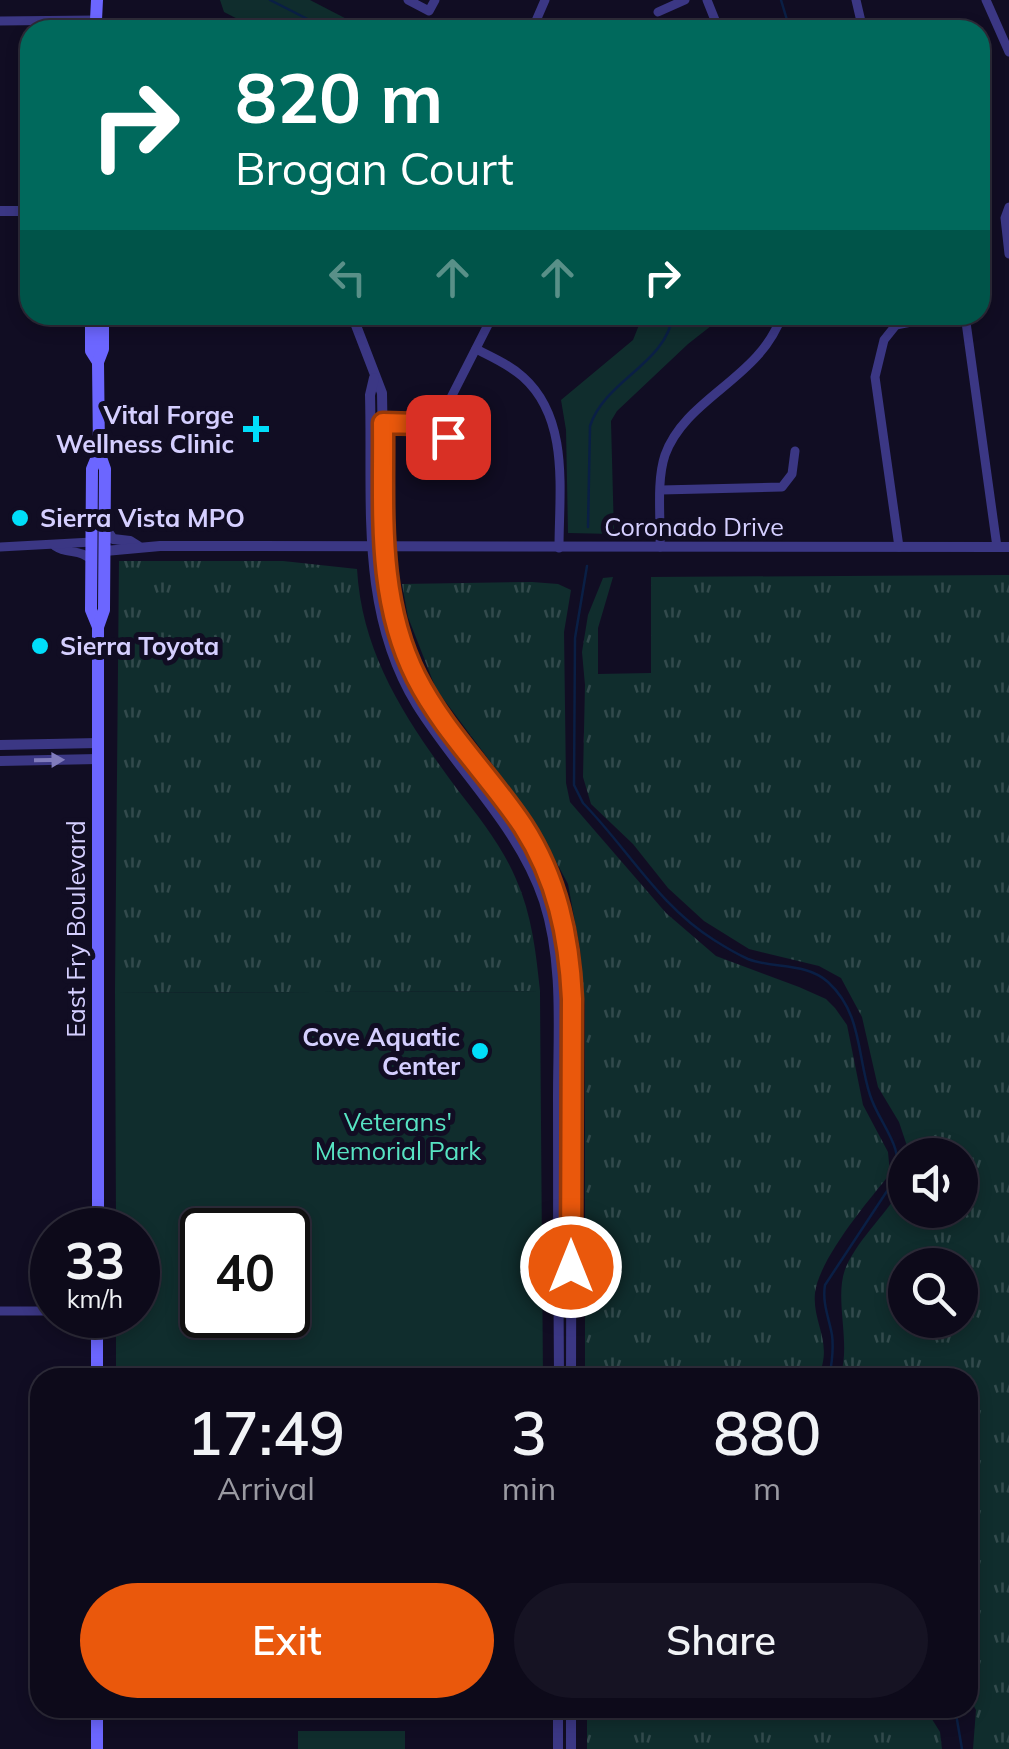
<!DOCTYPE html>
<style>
:root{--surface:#0d0a1a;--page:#161323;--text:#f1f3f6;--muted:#9a9aa2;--line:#2d2b39;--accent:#ea580c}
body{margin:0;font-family:Mulish,sans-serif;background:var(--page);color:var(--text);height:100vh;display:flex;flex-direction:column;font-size:38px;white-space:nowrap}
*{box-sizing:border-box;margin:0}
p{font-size:32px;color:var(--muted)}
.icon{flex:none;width:55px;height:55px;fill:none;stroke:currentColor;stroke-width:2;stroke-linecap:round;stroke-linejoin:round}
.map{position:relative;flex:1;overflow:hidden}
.panel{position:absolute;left:30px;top:1368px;width:948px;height:350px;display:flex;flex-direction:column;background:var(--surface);border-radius:30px;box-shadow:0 5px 15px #0003,0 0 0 2px var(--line)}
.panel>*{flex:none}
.banner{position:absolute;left:20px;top:20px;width:970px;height:305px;border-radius:30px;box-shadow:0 5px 15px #0003,0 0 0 2px var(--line);background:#00695c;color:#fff;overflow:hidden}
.fabs{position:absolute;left:888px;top:1138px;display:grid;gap:20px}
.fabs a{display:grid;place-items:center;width:90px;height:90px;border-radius:50%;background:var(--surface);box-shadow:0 5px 15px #0003,0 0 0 2px var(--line);font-size:50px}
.speed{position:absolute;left:30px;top:1208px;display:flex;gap:20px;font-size:50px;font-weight:700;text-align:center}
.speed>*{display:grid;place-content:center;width:130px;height:130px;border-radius:50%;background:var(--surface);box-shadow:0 5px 15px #0003,0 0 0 2px var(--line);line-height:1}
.speed small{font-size:25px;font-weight:400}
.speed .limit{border:5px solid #111;border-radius:15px;background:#fff;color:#111}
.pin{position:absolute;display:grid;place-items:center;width:85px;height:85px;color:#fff;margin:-42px;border-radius:20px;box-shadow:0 5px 15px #0006}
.me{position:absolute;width:110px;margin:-55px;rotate:0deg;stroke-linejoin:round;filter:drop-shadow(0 0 8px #0008)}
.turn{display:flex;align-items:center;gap:35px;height:210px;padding:0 50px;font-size:45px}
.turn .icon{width:130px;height:130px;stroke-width:2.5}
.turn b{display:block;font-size:70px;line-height:85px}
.lanes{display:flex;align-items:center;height:95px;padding:0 50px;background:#0003;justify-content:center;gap:50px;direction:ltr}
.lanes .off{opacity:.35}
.eta{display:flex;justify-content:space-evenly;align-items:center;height:170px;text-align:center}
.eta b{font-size:60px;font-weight:600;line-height:70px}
.primary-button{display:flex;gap:20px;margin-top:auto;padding:20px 50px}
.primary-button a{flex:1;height:115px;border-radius:60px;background:var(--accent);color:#fff;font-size:40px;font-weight:600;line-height:115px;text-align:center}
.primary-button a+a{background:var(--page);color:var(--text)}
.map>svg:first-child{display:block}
.grass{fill:url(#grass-tufts);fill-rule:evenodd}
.green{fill:#102d2d;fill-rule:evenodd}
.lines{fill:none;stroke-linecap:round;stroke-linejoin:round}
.stream{stroke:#0a1f45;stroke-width:2.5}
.minor{stroke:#3b3784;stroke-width:9}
.tertiary{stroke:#3b3784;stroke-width:10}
.secondary{stroke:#6c66ff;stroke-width:12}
.oneway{fill:#807bbb}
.route-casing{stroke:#983908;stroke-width:25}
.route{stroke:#ea580c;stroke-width:18}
.poi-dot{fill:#00defa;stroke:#110d23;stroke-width:4}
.labels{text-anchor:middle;stroke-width:10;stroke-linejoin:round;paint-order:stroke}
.poi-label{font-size:25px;font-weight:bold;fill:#d5cfff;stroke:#110d23;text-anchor:end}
.street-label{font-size:25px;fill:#d5cfff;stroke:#110d23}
.park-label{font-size:25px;fill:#57e3c2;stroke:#110d23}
</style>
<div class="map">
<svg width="1009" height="1749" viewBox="0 0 1009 1749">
<defs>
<pattern id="grass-tufts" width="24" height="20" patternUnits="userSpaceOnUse" patternTransform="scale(2.5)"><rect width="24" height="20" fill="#102d2d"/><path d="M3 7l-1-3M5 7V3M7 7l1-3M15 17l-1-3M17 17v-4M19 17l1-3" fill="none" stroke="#324a4c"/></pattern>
</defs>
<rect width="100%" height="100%" fill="#110d23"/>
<!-- grass -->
<g class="grass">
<path d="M119 561H283L357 569C362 656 407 721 457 789 479 817 502 846 516 879 532 915 536 953 540 991L115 993Z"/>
<path d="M1009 575V1749H973L976 1710 968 1696V1378L840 1377C852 1343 833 1298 846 1267 860 1236 889 1212 905 1182V1210H960V1155H910L899 1122 878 1087 862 1017 841 978 819 966 749 949 704 921 668 888 633 844 591 804 583 777 585 685 582 652 588 615 603 578 613 577 598 628V674L651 673V577ZM905 1265H960V1320H905Z"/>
<path d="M532 582 558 584 571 590 564 632 566 783 570 802 666 913 716 956 799 987 826 999 835 1008 847 1025 863 1105 888 1152 890 1174C868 1201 819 1259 815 1293 812 1324 834 1342 818 1377H585V1005L580 949 568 884 534 820 436 689 408 617 402 584Z"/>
<path d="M587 1708H925L940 1732 942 1749H587Z"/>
</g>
<!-- green -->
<g class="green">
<path d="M220 0H310L368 30H259L224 12Z"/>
<path d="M643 315H725L688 344 617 411 611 421 614 534 568 533 566 430 561 400 633 340Z"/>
<path d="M540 991 543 1377H116V1315H138V1230H116L115 993ZM288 1230V1315H202V1230Z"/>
<rect x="298" y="1731" width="107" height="18"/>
</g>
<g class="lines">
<!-- stream -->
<g class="stream">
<path d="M270 0 329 30"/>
<path d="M781 0 790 30"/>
<path d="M674 323 696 315"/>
<path d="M588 527 590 426C605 380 666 364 673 315"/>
<path d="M587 566 575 638 574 785 583 803C628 849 659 906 714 940 725 947 737 954 748 959 773 969 806 962 828 982 862 1013 857 1055 870 1095 879 1124 906 1147 895 1179L825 1285C822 1303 829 1318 832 1335 834 1350 832 1363 829 1378"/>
<path d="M955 1708 962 1749"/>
</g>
<!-- minor -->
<g class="minor">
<path d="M408 0 429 11 435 0"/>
<path d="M707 0 719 30"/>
<path d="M856 0 863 30"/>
<path d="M986 0 1009 52"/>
<path d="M658 12 685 0"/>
<path d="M0 21 96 20"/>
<path d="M532 30 545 0"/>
<path d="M1009 207 1005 218 1009 254"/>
<path d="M965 315 997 547"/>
<path d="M476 349C492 357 510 365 523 377 570 419 559 491 559 548"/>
<path d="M383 423C425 422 451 426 468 468"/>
<path d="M435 429 493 315"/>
<path d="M661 490 782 487 792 474 795 451"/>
<path d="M55 546C68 555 81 548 92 561"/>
<path d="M0 547 92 542"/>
<path d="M660 547C661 519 656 482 665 455 686 397 760 379 782 315"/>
<path d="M899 547 875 377 884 340 896 325 946 315"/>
<path d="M0 1311H52"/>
</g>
<!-- tertiary -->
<g class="tertiary">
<path d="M0 211H30"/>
<path d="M352 315 382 393 385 564 397 628 416 677 437 712 521 822 544 863 567 940 572 999 571 1378"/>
<path d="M374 378 370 395C373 501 359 610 417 705 458 771 519 826 544 901 564 963 558 1033 558 1097 558 1191 558 1284 559 1378"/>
<path d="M106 529 113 539 130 541 138 546"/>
<path d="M105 551 160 546 1009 547"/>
<path d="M0 745 98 743"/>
<path d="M0 761 98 759"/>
<path d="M558 1749V1708"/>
<path d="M571 1749V1708"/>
</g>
<!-- secondary -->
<g class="secondary">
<path d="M91 30 96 20 97 0"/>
<path d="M91 315V351L98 362"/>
<path d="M98 627 91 610 92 469 99 452"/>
<path d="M98 1230V627L104 610 105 469 99 452 98 362 103 349V315"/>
<path d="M97 1378V1315"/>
<path d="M97 1749V1708"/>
</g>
</g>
<!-- one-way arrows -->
<defs><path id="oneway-solid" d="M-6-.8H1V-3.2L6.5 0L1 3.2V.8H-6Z" transform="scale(2.5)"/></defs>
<use class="oneway" href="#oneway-solid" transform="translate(49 760) rotate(-1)"/>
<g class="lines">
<!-- route casing -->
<g class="route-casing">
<path id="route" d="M448 437 419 424 383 423C384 509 376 598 416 677 444 732 489 775 523 826 557 879 569 936 572 999L571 1267"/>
</g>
<!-- route -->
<use href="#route" class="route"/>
</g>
<!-- markers -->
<g class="poi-dot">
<path d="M251 414h10v10h10v10h-10v10h-10v-10h-10v-10h10z"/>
<circle cx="20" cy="518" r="10"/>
<circle cx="40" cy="646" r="10"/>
<circle cx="480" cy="1051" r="10"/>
</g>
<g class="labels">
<!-- poi labels -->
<g class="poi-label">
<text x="234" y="424">Vital Forge<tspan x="234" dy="29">Wellness Clinic</tspan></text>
<text x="40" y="527" text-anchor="start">Sierra Vista MPO</text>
<text x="60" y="655" text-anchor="start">Sierra Toyota</text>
<text x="460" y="1046">Cove Aquatic<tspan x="460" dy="29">Center</tspan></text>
</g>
<!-- street labels -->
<g class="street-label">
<text x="694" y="536">Coronado Drive</text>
<text transform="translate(76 929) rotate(-90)" y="9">East Fry Boulevard</text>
</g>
<!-- park labels -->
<g class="park-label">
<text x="398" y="1131">Veterans'<tspan x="398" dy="29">Memorial Park</tspan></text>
</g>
</g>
</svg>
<div class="fabs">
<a><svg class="icon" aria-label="sound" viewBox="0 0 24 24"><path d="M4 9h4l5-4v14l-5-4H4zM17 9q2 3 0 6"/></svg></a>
<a><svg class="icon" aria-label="search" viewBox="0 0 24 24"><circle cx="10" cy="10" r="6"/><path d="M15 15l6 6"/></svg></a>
</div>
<div class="speed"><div>33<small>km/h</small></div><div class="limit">40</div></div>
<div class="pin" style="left:448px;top:437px;background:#d93025"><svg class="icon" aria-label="arrive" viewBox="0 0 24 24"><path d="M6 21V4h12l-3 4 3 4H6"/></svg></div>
<svg class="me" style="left:571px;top:1267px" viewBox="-20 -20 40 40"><circle r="17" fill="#ea580c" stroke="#fff" stroke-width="3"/><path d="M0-11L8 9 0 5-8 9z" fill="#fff"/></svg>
<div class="banner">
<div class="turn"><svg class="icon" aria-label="right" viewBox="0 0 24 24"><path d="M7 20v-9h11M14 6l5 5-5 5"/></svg><div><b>820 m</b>Brogan Court</div></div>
<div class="lanes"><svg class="icon off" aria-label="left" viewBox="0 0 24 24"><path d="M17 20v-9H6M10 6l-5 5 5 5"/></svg><svg class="icon off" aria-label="ahead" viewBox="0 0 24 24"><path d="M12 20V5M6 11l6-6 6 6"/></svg><svg class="icon off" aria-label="ahead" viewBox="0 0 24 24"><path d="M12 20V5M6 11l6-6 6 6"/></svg><svg class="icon" aria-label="right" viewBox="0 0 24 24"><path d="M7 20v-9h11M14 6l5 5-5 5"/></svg></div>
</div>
<section class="panel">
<div class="eta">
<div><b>17:49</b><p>Arrival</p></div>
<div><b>3</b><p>min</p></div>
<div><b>880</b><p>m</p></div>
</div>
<div class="primary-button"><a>Exit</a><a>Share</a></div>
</section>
</div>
